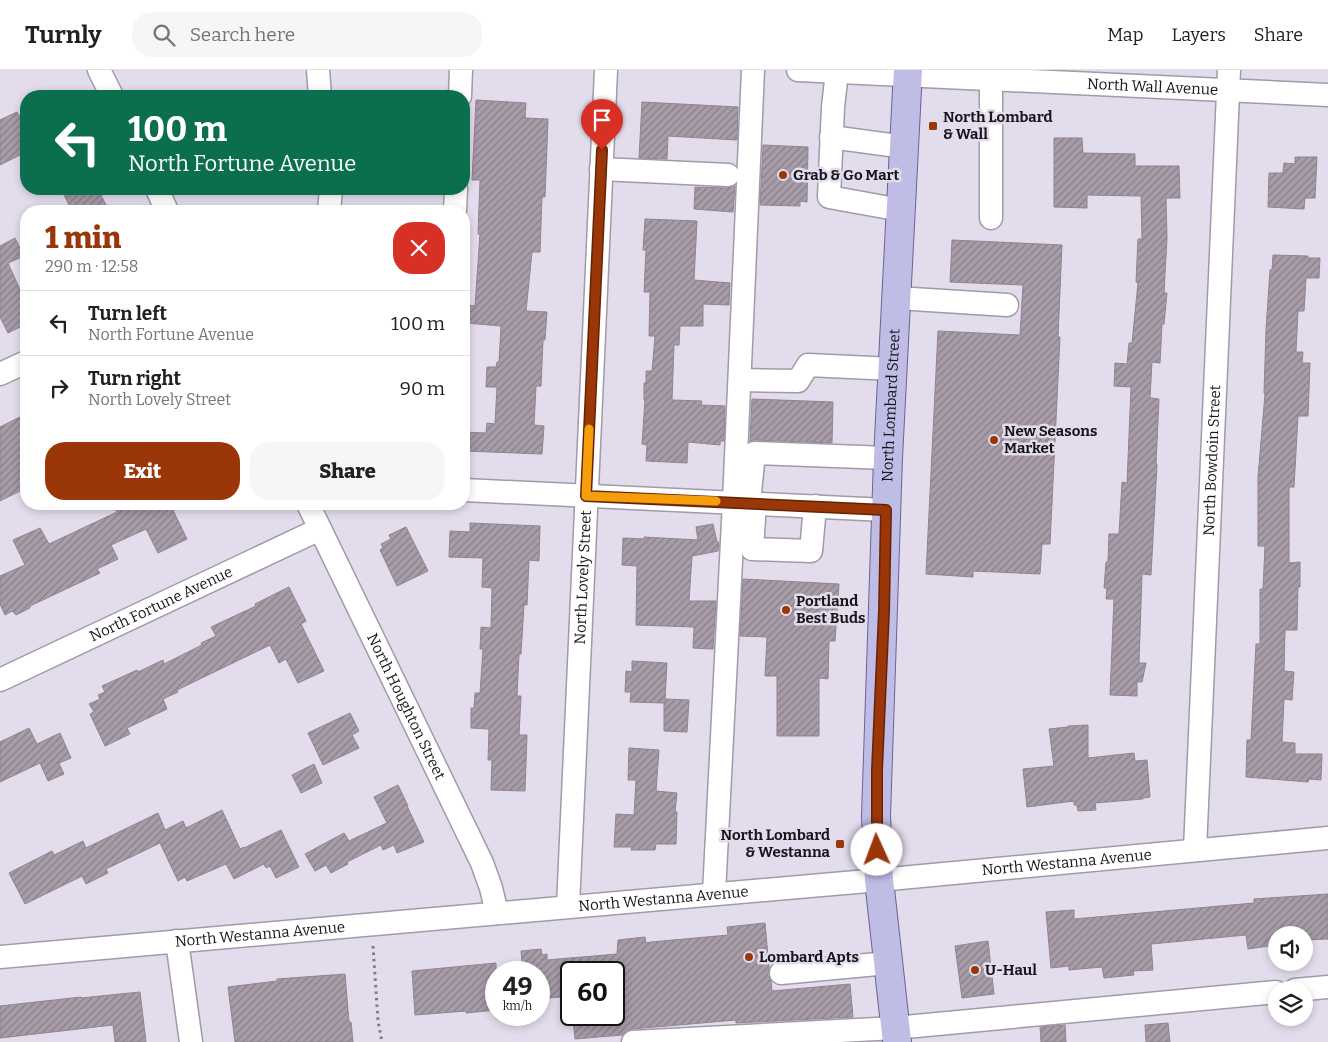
<!DOCTYPE html>
<meta charset="utf-8">
<style>
:root{--surface:#fff;--page:#f6f6f6;--text:#202124;--muted:#757577;--line:#e0e0e0;--accent:#9b3609}
body{margin:0;font-family:Bitter,serif;background:var(--page);color:var(--text);height:100vh;display:flex;flex-direction:column;font-size:19px;white-space:nowrap}
*{box-sizing:border-box;margin:0}
p{font-size:16px;color:var(--muted)}
.icon{flex:none;width:28px;height:28px;fill:none;stroke:currentColor;stroke-width:2;stroke-linecap:round;stroke-linejoin:round}
.map{position:relative;flex:1;overflow:hidden}
.side{position:absolute;left:20px;top:135px;width:450px;height:305px;display:flex;flex-direction:column;background:var(--surface);border-radius:20px;box-shadow:0 2px 8px #0003}
.side>*{flex:none}
.banner{position:absolute;left:20px;top:20px;width:450px;height:105px;border-radius:20px;box-shadow:0 2px 8px #0003;background:#0b6e4f;color:#fff;overflow:hidden}
.tools{position:absolute;left:1268px;top:856px;display:grid;gap:10px}
.tools a{display:grid;place-items:center;width:45px;height:45px;border-radius:50%;background:var(--surface);box-shadow:0 2px 8px #0003;font-size:25px}
.speed{position:absolute;left:485px;top:891px;display:flex;gap:10px;font-size:25px;font-weight:700;text-align:center}
.speed>*{display:grid;place-content:center;width:65px;height:65px;border-radius:50%;background:var(--surface);box-shadow:0 2px 8px #0003;line-height:1}
.speed small{font-size:12px;font-weight:400}
.speed .limit{border:2px solid #111;border-radius:8px;background:#fff;color:#111}
.pin{position:absolute;display:grid;place-items:center;width:42px;height:42px;color:#fff;margin:-51px -21px;border-radius:50% 50% 50% 0;rotate:-45deg;box-shadow:0 0 5px #0007}
.pin .icon{rotate:45deg}
.me{position:absolute;width:55px;margin:-28px;rotate:358deg;stroke-linejoin:round;filter:drop-shadow(0 0 4px #0008)}
.turn{display:flex;align-items:center;gap:18px;height:105px;padding:0 25px;font-size:22px}
.turn .icon{width:65px;height:65px;stroke-width:2.5}
.turn b{display:block;font-size:35px;line-height:42px}
.round{display:grid;place-items:center;flex:none;width:52px;height:52px;border-radius:20px;background:var(--page)}
.overview{display:flex;align-items:center;justify-content:space-between;height:85px;padding:0 25px}
h1{font-size:30px;font-weight:800;line-height:38px;color:var(--accent)}
.button{display:flex;gap:10px;margin-top:auto;padding:10px 25px}
.button a{flex:1;height:58px;border-radius:20px;background:var(--accent);color:#fff;font-size:20px;font-weight:800;line-height:58px;text-align:center}
.button a+a{background:var(--page);color:var(--text)}
ul{padding:0;list-style:none}
li{display:flex;align-items:center;gap:15px;height:65px;padding:0 25px;border-top:1px solid var(--line)}
li div{flex:1}
li b{display:block;font-size:19px}
li em{font-style:normal}
header{display:flex;align-items:center;gap:30px;box-sizing:border-box;height:70px;padding:0 25px;background:var(--surface);border-bottom:1px solid var(--line)}
header strong{font-size:24px}
nav{display:flex;gap:28px;margin-inline-start:auto;font-size:18px}
.search{width:350px;height:45px;background:var(--page);display:flex;align-items:center;gap:12px;box-sizing:border-box;padding:0 18px;border-radius:20px;color:var(--muted);font-size:19px}
.map>svg:first-child{display:block}
.building{fill:url(#building-hatch);stroke:#8f8490}
.lines{fill:none;stroke-linecap:round;stroke-linejoin:round}
.minor-casing{stroke:#a09aa9;stroke-width:25}
.major-casing{stroke:#696593;stroke-width:30}
.path{stroke:#7e7984;stroke-width:3;stroke-dasharray:2.5 4;stroke-linecap:butt}
.minor{stroke:#fff;stroke-width:22}
.major{stroke:#bfbce5;stroke-width:28}
.route-casing{stroke:#652306;stroke-width:12}
.route{stroke:#9b3609;stroke-width:9}
.slow{stroke:#f59e0b;stroke-width:9}
.poi-dot{fill:#9b3609;stroke:#e3dcec;stroke-width:2}
.labels{text-anchor:middle;stroke-width:5;stroke-linejoin:round;paint-order:stroke}
.street-label{font-size:15px;fill:#18151b;stroke:#e3dcec}
.poi-label{font-size:15px;font-weight:bold;fill:#18151b;stroke:#e3dcec;text-anchor:start}
</style>
<header>
<strong>Turnly</strong>
<div class="search"><svg class="icon" aria-label="search" viewBox="0 0 24 24"><circle cx="10" cy="10" r="6"/><path d="M15 15l6 6"/></svg>Search here</div>
<nav><a>Map</a><a>Layers</a><a>Share</a></nav>
</header>
<div class="map">
<svg width="1328" height="972" viewBox="0 0 1328 972">
<defs>
<pattern id="building-hatch" width="6" height="6" patternUnits="userSpaceOnUse" patternTransform="scale(1.25)"><rect width="6" height="6" fill="#a79ca8"/><path d="M-1 1l2-2M0 6l6-6M5 7l2-2" fill="none" stroke="#877e88"/></pattern>
</defs>
<rect width="100%" height="100%" fill="#e3dcec"/>
<!-- building -->
<g class="building">
<path d="M476 30 526 33 525 48 548 49 545 127H542L540 182H532L526 241 547 242 545 270H543L541 316H536L534 355 544 356 542 384 464 381V362L486 363 487 353 495 354 497 317H486L487 297H496L497 292H499L501 256 466 253 468 235 475 236 480 164H478L480 110H472Z"/>
<path d="M642 32 738 37 737 70 668 66 667 89 639 88Z"/>
<path d="M17 42 19 46 26 42V82L0 95V50Z"/>
<path d="M1054 68H1082L1083 83 1135 84V96H1179L1180 128H1166L1167 168 1164 223H1167L1164 254H1162L1160 293 1152 292 1150 328 1159 329 1156 394H1157L1151 505 1142 504 1139 593H1146L1142 612H1137V626L1110 625 1114 529H1106L1107 518H1104L1106 492H1108L1109 464H1119L1122 412 1127 413 1131 317 1114 316 1115 293 1127 294 1129 273H1132L1138 213 1136 212 1138 169H1142L1141 126 1087 125V138L1054 137Z"/>
<path d="M763 75 808 77 807 132 800 131V136L760 135Z"/>
<path d="M1295 87H1317L1315 128H1305L1304 139 1268 137 1269 103H1283L1284 93 1295 94Z"/>
<path d="M735 116 733 142 694 139 695 117 727 118Z"/>
<path d="M61 119H98L109 141H72Z"/>
<path d="M645 149 697 151 694 210 730 213 729 235 703 234V256H680L679 275H674L672 330 702 331 701 335 725 336 724 371H720V375L688 372 687 393 646 391 647 375 642 374 645 330H644V313H646V301H652L655 266H649L650 222H644L646 180H643Z"/>
<path d="M15 168 24 186 8 193 26 233V254L8 263 0 247V176Z"/>
<path d="M952 170 1062 175 1058 267H1060L1050 474H1042L1040 504 973 501V507L926 504 938 261 1020 265 1023 215 950 212Z"/>
<path d="M1273 185 1308 186V188H1320L1319 208H1306L1304 241H1298L1296 282H1303L1302 293H1310L1308 346H1298L1294 417H1289V493L1300 492V517H1298L1297 560H1285L1284 601 1294 602 1292 630 1284 629 1282 672 1295 673V684H1322L1321 710 1309 709 1308 712 1246 707 1247 670H1251L1256 574H1260V519H1263L1265 476H1258V407L1265 324 1264 323 1266 260 1270 200H1272Z"/>
<path d="M752 329 833 332 832 373 754 370 750 371Z"/>
<path d="M26 344V418L0 431V357Z"/>
<path d="M125 434H170L187 469 158 483 146 459 111 475 118 489 97 499 100 503 30 536V538L16 545 12 541 5 545 0 534V506L25 495 13 470 40 458 49 474 117 442 115 439Z"/>
<path d="M470 453 540 456 539 491 529 490 527 535H524L521 584H519L517 626H521L519 665H527L525 721 491 720 492 690H488L489 659 471 658V638H474L475 623H480L483 579H480L481 557 491 558 492 518 482 517 483 488 449 487 450 461 470 462Z"/>
<path d="M713 454 717 472H719L718 481 692 486 689 531H716L713 579 693 578 694 557 636 555 637 496 622 495 623 468 644 469V467L698 470 696 457Z"/>
<path d="M406 457 428 501 397 516 380 480 383 478 381 474 391 469 389 465Z"/>
<path d="M743 509 839 514 835 571H829L828 609 819 608V666H777V606H765L767 567 740 566Z"/>
<path d="M289 517 306 551 301 554 324 601 298 613 286 589 279 593 270 575 177 620 178 622 163 629 167 639 127 658 130 664 105 676 90 644 94 642 89 634 100 629 98 625 105 622 102 616 137 600 138 602 163 590 164 594 202 575 201 573 216 566 211 557 256 536 255 534Z"/>
<path d="M632 591 667 593 665 629 689 630 687 662 664 661V633L630 632 631 622H625L626 601 632 602Z"/>
<path d="M350 643 359 661 352 665 359 678 323 695 308 663Z"/>
<path d="M1088 655V688L1134 683 1135 691 1147 690 1150 727 1143 728V729L1095 733 1096 740 1078 741 1077 735H1074V731L1027 737 1023 699 1054 696 1049 659 1068 657V656Z"/>
<path d="M29 658 37 674 60 663 71 688 59 693 64 704 48 711 40 693 0 712V672Z"/>
<path d="M629 678 659 680 656 721 677 723 675 742H677L676 774H656L655 780H631L632 777H614L616 744 634 745 636 710H628Z"/>
<path d="M314 694 322 713 301 723 292 705Z"/>
<path d="M398 715 408 736H407L424 772 397 783 394 775 383 780 381 775 347 792 348 794 331 803 326 795 315 801 305 784 344 763 349 771 387 753 374 727Z"/>
<path d="M222 740 240 779 244 777V778L281 760 299 797 276 808 270 796 266 798 264 794 234 809 226 794 187 811 185 807 178 811 160 773 106 799 108 803 86 814 82 806 25 834 9 803 52 781 54 785 83 771 86 778 158 743 165 760 183 751 186 758Z"/>
<path d="M1328 824V869L1304 870V865H1276V875L1248 879 1246 865 1151 874 1153 900 1133 901 1134 905 1104 908 1102 897 1069 900V896L1051 898 1046 842 1074 840V849L1254 833V829Z"/>
<path d="M765 853 769 897 768 905 771 911 772 921 850 914 853 947 736 953V950L632 959 626 961 622 965 575 969 573 949 620 945 623 944 619 902H571V926L539 929V902H523L521 881 541 879 542 885 547 884V890L617 884 618 870 645 867 646 873 651 872 728 865 727 857Z"/>
<path d="M988 871 994 924 962 928 955 876Z"/>
<path d="M496 893V940L466 943V941L415 945 412 901Z"/>
<path d="M345 904 349 952H351L353 972H235L228 917 277 911V909Z"/>
<path d="M140 922 146 972H115L113 955 0 968V936L81 927V928Z"/>
<path d="M1168 953 1170 972H1146L1145 955Z"/>
<path d="M1065 955 1066 972H1041L1040 957Z"/>
</g>
<g class="lines">
<!-- minor casing -->
<g class="minor-casing">
<g id="minor">
<path d="M99 0 112 26"/>
<path d="M318 0 320 26"/>
<path id="s1" d="M798 0 1328 25"/>
<path d="M837 2 833 37 829 127 901 140"/>
<path d="M460 26 461 0"/>
<path d="M831 67 905 77"/>
<path d="M601 99 728 105"/>
<path d="M157 119 167 141"/>
<path d="M329 141 331 119"/>
<path d="M455 141 456 119"/>
<path d="M991 148V10"/>
<path d="M897 228 1007 235"/>
<path d="M0 304 26 292"/>
<path d="M740 310 798 311 808 295 893 299"/>
<path d="M464 420 886 440"/>
<path d="M749 433 754 383 888 388"/>
<path d="M755 433 752 479 811 481 815 436"/>
<path id="s2" d="M308 434 482 793 491 818 497 843"/>
<path id="s3" d="M0 610 320 459"/>
<path id="s4" d="M1195 780 1229 0"/>
<path d="M714 824 734 432 753 0"/>
<path id="s5" d="M568 836 606 0"/>
<path d="M177 871 191 972"/>
<path id="s6" d="M0 887 879 810 1328 768"/>
<path d="M781 903 888 893"/>
<path d="M1295 920 1328 917"/>
<path d="M633 972 895 958 1276 922"/>
</g>
</g>
<!-- major casing -->
<g class="major-casing">
<g id="major">
<path id="s7" d="M897 972 879 810 876 746 888 388 908 0"/>
</g>
</g>
<!-- path -->
<path class="path" d="M373 876 378 951 382 972"/>
<!-- minor -->
<use href="#minor" class="minor"/>
<!-- major -->
<use href="#major" class="major"/>
</g>
<g class="lines">
<!-- route casing -->
<g class="route-casing">
<path id="route" d="M602 80 586 426 886 440 884 541 877 700V780"/>
</g>
<!-- route -->
<use href="#route" class="route"/>
<!-- slow -->
<path class="slow" d="M589 359 586 426 716 431"/>
</g>
<!-- markers -->
<g class="poi-dot">
<rect x="928" y="51" width="10" height="10" rx="2.5"/>
<circle cx="783" cy="105" r="5"/>
<circle cx="994" cy="370" r="5"/>
<circle cx="786" cy="540" r="5"/>
<rect x="835" y="769" width="10" height="10" rx="2.5"/>
<circle cx="749" cy="887" r="5"/>
<circle cx="975" cy="900" r="5"/>
</g>
<g class="labels">
<!-- street labels -->
<g class="street-label">
<text dy="5" stroke="none"><textPath href="#s1" startOffset="355">North Wall Avenue</textPath></text>
<text dy="5" stroke="none"><textPath href="#s7" startOffset="638">North Lombard Street</textPath></text>
<text dy="5" stroke="none"><textPath href="#s4" startOffset="390">North Bowdoin Street</textPath></text>
<text dy="5" stroke="none"><textPath href="#s5" startOffset="329">North Lovely Street</textPath></text>
<text dy="5" stroke="none"><textPath href="#s3" startOffset="178">North Fortune Avenue</textPath></text>
<text dy="5" stroke="none"><textPath href="#s2" startOffset="225">North Houghton Street</textPath></text>
<text dy="5" stroke="none"><textPath href="#s6" startOffset="1071">North Westanna Avenue</textPath></text>
<text dy="5" stroke="none"><textPath href="#s6" startOffset="666">North Westanna Avenue</textPath></text>
<text dy="5" stroke="none"><textPath href="#s6" startOffset="261">North Westanna Avenue</textPath></text>
</g>
<!-- poi labels -->
<g class="poi-label">
<text x="943" y="52">North Lombard<tspan x="943" dy="17">&amp; Wall</tspan></text>
<text x="793" y="110">Grab &amp; Go Mart</text>
<text x="1004" y="366">New Seasons<tspan x="1004" dy="17">Market</tspan></text>
<text x="796" y="536">Portland<tspan x="796" dy="17">Best Buds</tspan></text>
<text x="830" y="770" text-anchor="end">North Lombard<tspan x="830" dy="17">&amp; Westanna</tspan></text>
<text x="759" y="892">Lombard Apts</text>
<text x="985" y="905">U-Haul</text>
</g>
</g>
</svg>
<div class="tools">
<a><svg class="icon" aria-label="sound" viewBox="0 0 24 24"><path d="M4 9h4l5-4v14l-5-4H4zM17 9q2 3 0 6"/></svg></a>
<a><svg class="icon" aria-label="layers" viewBox="0 0 24 24"><path d="M12 4l9 5-9 5-9-5zM3 14l9 5 9-5"/></svg></a>
</div>
<div class="speed"><div>49<small>km/h</small></div><div class="limit">60</div></div>
<div class="pin" style="left:602px;top:80px;background:#d93025"><svg class="icon" aria-label="arrive" viewBox="0 0 24 24"><path d="M6 21V4h12l-3 4 3 4H6"/></svg></div>
<svg class="me" style="left:877px;top:780px" viewBox="-20 -20 40 40"><circle r="19" fill="#fff"/><path d="M0-13L10 11 0 6-10 11z" fill="#9b3609"/></svg>
<div class="banner">
<div class="turn"><svg class="icon" aria-label="left" viewBox="0 0 24 24"><path d="M17 20v-9H6M10 6l-5 5 5 5"/></svg><div><b>100 m</b>North Fortune Avenue</div></div>
</div>
<section class="side">
<div class="overview"><div><h1>1 min</h1><p>290 m · 12:58</p></div><a class="round" style="background:#d93025;color:#fff"><svg class="icon" aria-label="close" viewBox="0 0 24 24"><path d="M6 6l12 12M18 6L6 18"/></svg></a></div>
<ul>
<li><svg class="icon" aria-label="left" viewBox="0 0 24 24"><path d="M17 20v-9H6M10 6l-5 5 5 5"/></svg><div><b>Turn left</b><p>North Fortune Avenue</p></div><em>100 m</em></li>
<li><svg class="icon" aria-label="right" viewBox="0 0 24 24"><path d="M7 20v-9h11M14 6l5 5-5 5"/></svg><div><b>Turn right</b><p>North Lovely Street</p></div><em>90 m</em></li>
</ul>
<div class="button"><a>Exit</a><a>Share</a></div>
</section>
</div>
